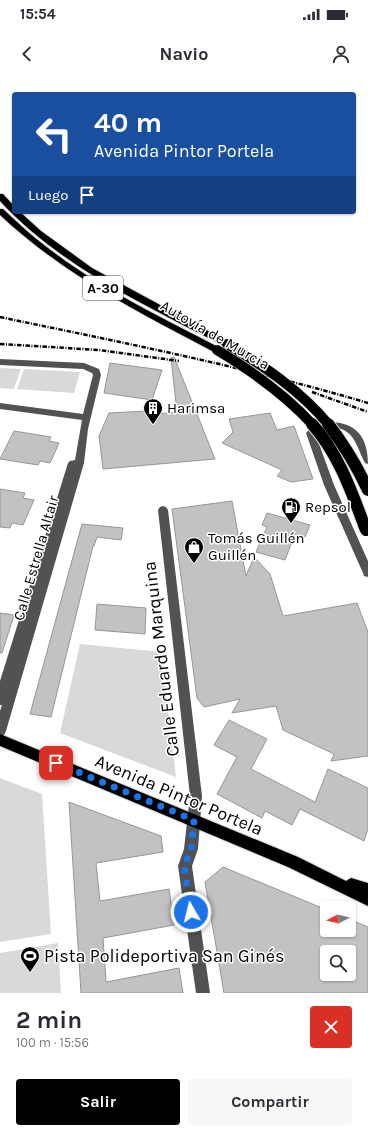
<!DOCTYPE html>
<html lang="es">
<meta charset="utf-8">
<style>
:root{--surface:#fff;--page:#f7f7f7;--text:#2b2b33;--muted:#7c7c81;--accent:#000}
body{margin:0;font-family:Karla,sans-serif;background:var(--page);color:var(--text);height:100vh;display:flex;flex-direction:column;font-size:15px;white-space:nowrap}
*{box-sizing:border-box;margin:0}
p{font-size:13px;color:var(--muted)}
.icon{flex:none;width:22px;height:22px;fill:none;stroke:currentColor;stroke-width:2;stroke-linecap:round;stroke-linejoin:round}
.map{position:relative;height:913px;overflow:hidden}
.sheet{display:flex;flex-direction:column;background:var(--surface);flex:1}
.sheet>*{flex:none}
.hud{position:absolute;left:12px;top:12px;width:344px;height:122px;border-radius:4px;box-shadow:0 1px 3px #0004;background:#1a4fa0;color:#fff;overflow:hidden}
.needle{width:26px;rotate:263deg}
.fabs{position:absolute;left:320px;top:821px;display:grid;gap:8px}
.fabs a{display:grid;place-items:center;width:36px;height:36px;border-radius:4px;background:var(--surface);box-shadow:0 1px 3px #0004;font-size:20px}
.pin{position:absolute;display:grid;place-items:center;width:34px;height:34px;color:#fff;margin:-17px;border-radius:8px;box-shadow:0 2px 6px #0006}
.me{position:absolute;width:44px;margin:-22px;rotate:352deg;stroke-linejoin:round;filter:drop-shadow(0 0 3px #0008)}
.turn{display:flex;align-items:center;gap:14px;height:84px;padding:0 16px;font-size:18px}
.turn .icon{width:52px;height:52px;stroke-width:2.5}
.turn b{display:block;font-size:28px;line-height:34px}
.then{display:flex;align-items:center;height:38px;padding:0 16px;background:#0003;gap:8px;font-size:15px}
.round{display:grid;place-items:center;flex:none;width:42px;height:42px;border-radius:4px;background:var(--page)}
.headline{display:flex;align-items:center;justify-content:space-between;height:68px;padding:0 16px}
h1{font-size:24px;font-weight:700;line-height:30px}
.button{display:flex;gap:8px;margin-top:auto;padding:8px 16px}
.button a{flex:1;height:46px;border-radius:4px;background:var(--accent);color:#fff;font-size:16px;font-weight:700;line-height:46px;text-align:center}
.button a+a{background:var(--page);color:var(--text)}
.status{display:flex;justify-content:space-between;align-items:center;height:28px;padding:0 20px;background:var(--surface);direction:ltr}
.status svg{height:11px;fill:currentColor}
header{display:flex;justify-content:space-between;align-items:center;height:52px;padding:0 16px;background:var(--surface);font-size:18px;font-weight:700}
.map>svg:first-child{display:block}
.green{fill:#d9d9d9}
.building{fill:#c2c2c2;stroke:#969696;fill-rule:evenodd}
.lines{fill:none;stroke-linecap:round;stroke-linejoin:round}
.major-casing{stroke:#dbdbdb;stroke-width:2}
.highway-casing{stroke:#dbdbdb;stroke-width:2}
.minor{fill:#525252;fill-rule:evenodd}
.major{fill:#000;fill-rule:evenodd}
.highway{fill:#000;fill-rule:evenodd}
.rail{stroke:#000;stroke-width:2.5;stroke-dasharray:4.5 1.5 1 1.5;stroke-linecap:butt}
.highway-bridge-far1-casing{stroke:#dbdbdb;stroke-width:11;stroke-linecap:butt}
.highway-bridge-casing{stroke:#dbdbdb;stroke-width:14;stroke-linecap:butt}
.highway-bridge-far1{stroke:#000;stroke-width:10}
.highway-bridge{stroke:#000;stroke-width:12}
.route{stroke:#1a73e8;stroke-width:7;stroke-dasharray:0 12.6}
.labels{text-anchor:middle;stroke-width:3;stroke-linejoin:round;paint-order:stroke}
.shield{fill:#fff;stroke:#4c4c4c;stroke-width:1}
.shield-label{font-size:14px;font-weight:bold;fill:#000}
.street-label{font-size:15px;fill:#000;stroke:#fff}
.poi-label{font-size:15px;fill:#000;stroke:#fff;text-anchor:start}
.near-street-label{font-size:18px;fill:#000;stroke:#fff}
.near-poi-label{font-size:18px;fill:#000;stroke:#fff;text-anchor:start}
</style>
<div class="status"><b>15:54</b><svg viewBox="0 0 49 12"><path d="M0 12V9h3v3zM5 12V6h3v6zM10 12V3h3v9zM15 12V0h3v12zM26 1h20v11H26zM47 4h2v5h-2z"/></svg></div>
<header><svg class="icon" aria-label="back" viewBox="0 0 24 24"><path d="M15 5l-7 7 7 7"/></svg>Navio<svg class="icon" aria-label="person" viewBox="0 0 24 24"><circle cx="12" cy="8" r="4"/><path d="M4 21q1-7 8-7t8 7"/></svg></header>
<div class="map">
<svg width="368" height="913" viewBox="0 0 368 913">
<rect width="100%" height="100%" fill="#fff"/>
<!-- green -->
<g class="green">
<path d="M0 288 21 289 14 309 0 308Z"/>
<path d="M24 289 80 292 74 313 17 309Z"/>
<path d="M80 564 161 572 176 697 60 653Z"/>
<path d="M0 698 42 714 51 854 0 862Z"/>
<path d="M58 863 61 913H0V873Z"/>
</g>
<!-- building -->
<g class="building">
<path d="M174 277 215 379 103 389 99 356 109 333 148 331 147 335 177 332 171 278Z"/>
<path d="M110 283 162 290 152 320 104 313Z"/>
<path d="M270 333 277 350 294 346 313 399 291 402 277 396 282 390 222 363 233 352 229 339Z"/>
<path d="M14 351 51 357 49 361 59 363 50 383 40 381 38 385 0 379Z"/>
<path d="M0 409 25 413 23 418 34 420 23 445 12 443 10 448 0 447Z"/>
<path d="M232 421 246 496 254 477 270 494 283 536 357 523 368 552V676L331 681 334 674 283 650 276 626 232 633 240 619 204 627 197 618 172 429Z"/>
<path d="M267 433 310 445 305 457 295 454 285 480 256 472 267 447 262 445Z"/>
<path d="M82 444 123 448 121 460 97 457 94 466H93L51 637 30 634Z"/>
<path d="M97 524 146 528 145 554 95 550Z"/>
<path d="M0 533 14 535 2 573H0Z"/>
<path d="M229 640 267 659 251 689 315 722 328 689 368 708V749L364 761 300 729 292 745 265 731 262 738 217 714 237 677 214 665Z"/>
<path d="M69 722 161 756 163 772 96 783 100 821 169 809 174 845 103 858 106 902 179 888 183 913H81Z"/>
<path d="M223 787 327 830V850H349V839L368 847V913H224L205 802ZM327 872H349V894H327Z"/>
</g>
<g class="lines">
<!-- major casing -->
<g class="major-casing">
<path id="major" d="M0 654 298 777 346 801 351 798 368 803V826L288 787 0 666Z"/>
</g>
<!-- highway casing -->
<g class="highway-casing">
<g id="highway">
<path d="M0 114H3L14 126V132H20L41 151 92 188 232 264 227 267 224 266C145 225 61 187 0 121Z"/>
<path d="M0 129H3C19 144 34 158 52 171 103 210 163 238 220 268L222 270 220 272H214C138 232 63 194 0 135Z"/>
</g>
</g>
<!-- minor -->
<g class="minor">
<path d="M0 279 84 283 99 289 101 295 88 349 84 383 6 651 4 655 0 657V631L2 625H0V601L68 383 70 381 75 380 82 340 0 329V323L83 334 93 295 92 293 83 289 0 285Z"/>
<path d="M327 342C356 341 368 357 368 384L365 383C356 366 354 346 329 348 323 348 319 349 315 353L334 405 368 481V497L364 496 363 493 324 405 306 353 312 346Z"/>
<path d="M163 426 166 427 168 430 202 716 198 769 192 786 210 913H196L178 786 184 769 190 716 158 430 160 427Z"/>
</g>
<!-- major -->
<use href="#major" class="major"/>
<!-- highway -->
<use href="#highway" class="highway"/>
<!-- rail -->
<g class="rail">
<path d="M0 237C124 263 247 287 368 323"/>
<path d="M0 264 99 270 179 281"/>
<path d="M312 312 368 332"/>
</g>
<!-- highway-bridge-far1 casing -->
<g class="highway-bridge-far1-casing">
<g id="highway-bridge-far1">
<path d="M227 264C264 286 301 311 329 345"/>
<path d="M217 270C252 291 285 314 313 345"/>
</g>
</g>
<!-- highway-bridge casing -->
<g class="highway-bridge-casing">
<g id="highway-bridge">
<path d="M312 344C339 374 352 413 366 450"/>
<path d="M328 344C344 365 357 386 368 410"/>
</g>
</g>
<!-- highway-bridge-far1 -->
<use href="#highway-bridge-far1" class="highway-bridge-far1"/>
<!-- highway-bridge -->
<use href="#highway-bridge" class="highway-bridge"/>
</g>
<g class="lines">
<!-- route -->
<path class="route" d="M56 683 194 740 191 770 184 786 191 832"/>
</g>
<!-- icons -->
<defs>
<g id="building-pin" transform="scale(1)"><path d="M0 17L-7.5 6A9.5 9.5 0 1 1 7.5 6Z" fill="#000" stroke="#fff"/><path d="M-4-6H4V6H1V3H-1V6H-4ZM-2.5-4.3h1.7v1.8h-1.7ZM.8-4.3h1.7v1.8H.8ZM-2.5-1h1.7V.8h-1.7ZM.8-1h1.7V.8H.8Z" fill="#fff"/></g>
<g id="fuel-pin" transform="scale(1)"><path d="M0 17L-7.5 6A9.5 9.5 0 1 1 7.5 6Z" fill="#000" stroke="#fff"/><path d="M-5.5-6h7V0h2V4h1.3V-2.5L3-4.5l.8-.8L6-3V5H2.5V1h-1V6h-7ZM-4.2-4.7v3.2H.2V-4.7Z" fill="#fff"/></g>
<g id="shop-pin" transform="scale(1)"><path d="M0 17L-7.5 6A9.5 9.5 0 1 1 7.5 6Z" fill="#000" stroke="#fff"/><path d="M-5-2.5h2.3a2.7 3.5 0 0 1 5.4 0H5L5.5 6h-11ZM-1.5-2.5h3a1.5 2.3 0 0 0-3 0Z" fill="#fff"/></g>
<g id="stadium-pin" transform="scale(1)"><path d="M0 17L-7.5 6A9.5 9.5 0 1 1 7.5 6Z" fill="#000" stroke="#fff"/><path d="M0-5a6.5 5 0 1 0 0 10a6.5 5 0 1 0 0-10ZM-3.5-1.8h7v3.6h-7Z" fill="#fff"/></g>
</defs>
<g fill-rule="evenodd">
<use href="#building-pin" x="153" y="328"/>
<use href="#fuel-pin" x="291" y="427"/>
<use href="#shop-pin" x="194" y="467"/>
<use href="#stadium-pin" x="30" y="876"/>
</g>
<g class="labels">
<!-- shield labels -->
<rect class="shield" x="83" y="196" width="40" height="24" rx="3"/>
<g class="shield-label">
<text x="103" y="213">A-30</text>
</g>
<!-- street labels -->
<g class="street-label">
<text transform="translate(215 255) rotate(30)" y="5">Autovía de Murcia</text>
<text transform="translate(36 478) rotate(-74)" y="5">Calle Estrella Altair</text>
</g>
<!-- poi labels -->
<g class="poi-label">
<text x="167" y="333">Harimsa</text>
<text x="305" y="432">Repsol</text>
<text x="208" y="463">Tomás Guillén<tspan x="208" dy="17">Guillén</tspan></text>
</g>
<!-- near-street labels -->
<g class="near-street-label">
<text transform="translate(161 579) rotate(-97)" y="6">Calle Eduardo Marquina</text>
<text transform="translate(179 715) rotate(23)" y="6">Avenida Pintor Portela</text>
</g>
<!-- near-poi labels -->
<g class="near-poi-label">
<text x="44" y="882">Pista Polideportiva San Ginés</text>
</g>
</g>
</svg>
<div class="fabs">
<a><svg class="needle" viewBox="-14 -14 28 28"><path d="M0-13l5 13h-10z" fill="#e53935"/><path d="M0 13l5-13h-10z" fill="#7c7c81"/></svg></a>
<a><svg class="icon" aria-label="search" viewBox="0 0 24 24"><circle cx="10" cy="10" r="6"/><path d="M15 15l6 6"/></svg></a>
</div>
<div class="pin" style="left:56px;top:683px;background:#d93025"><svg class="icon" aria-label="arrive" viewBox="0 0 24 24"><path d="M6 21V4h12l-3 4 3 4H6"/></svg></div>
<svg class="me" style="left:191px;top:832px" viewBox="-20 -20 40 40"><circle r="17" fill="#1a73e8" stroke="#fff" stroke-width="3"/><path d="M0-11L8 9 0 5-8 9z" fill="#fff"/></svg>
<div class="hud">
<div class="turn"><svg class="icon" aria-label="left" viewBox="0 0 24 24"><path d="M17 20v-9H6M10 6l-5 5 5 5"/></svg><div><b>40 m</b>Avenida Pintor Portela</div></div>
<div class="then">Luego<svg class="icon" aria-label="arrive" viewBox="0 0 24 24"><path d="M6 21V4h12l-3 4 3 4H6"/></svg></div>
</div>
</div>
<section class="sheet">
<div class="headline"><div><h1>2 min</h1><p>100 m · 15:56</p></div><a class="round" style="background:#d93025;color:#fff"><svg class="icon" aria-label="close" viewBox="0 0 24 24"><path d="M6 6l12 12M18 6L6 18"/></svg></a></div>
<div class="button"><a>Salir</a><a>Compartir</a></div>
</section>
